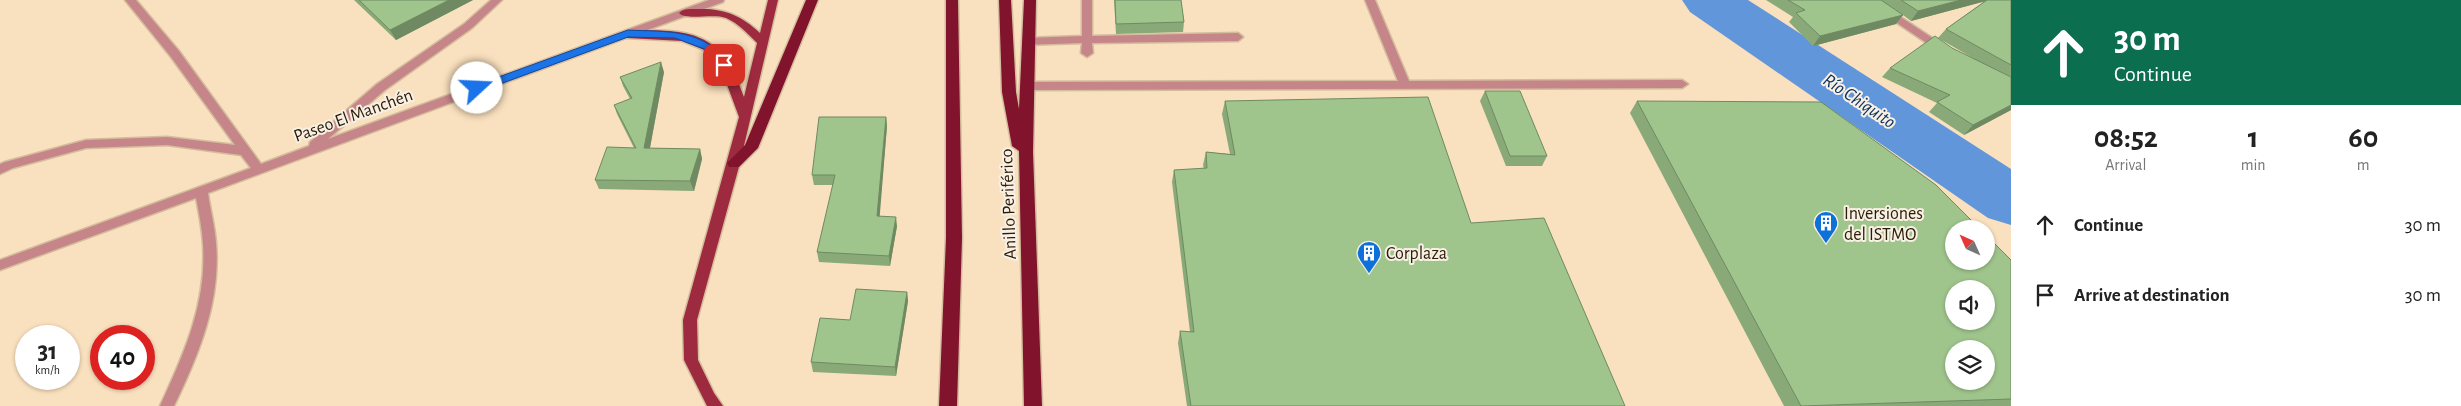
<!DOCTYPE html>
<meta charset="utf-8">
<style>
:root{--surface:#fff;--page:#f6f6f6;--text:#222;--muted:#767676}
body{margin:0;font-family:"Alegreya Sans",sans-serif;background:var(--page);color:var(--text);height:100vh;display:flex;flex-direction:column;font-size:19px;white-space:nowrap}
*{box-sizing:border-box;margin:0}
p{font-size:16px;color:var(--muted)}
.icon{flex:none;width:28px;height:28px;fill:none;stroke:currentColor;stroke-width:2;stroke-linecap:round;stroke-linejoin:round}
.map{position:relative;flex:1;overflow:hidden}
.details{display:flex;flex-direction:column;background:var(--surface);width:450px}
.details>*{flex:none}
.top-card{background:#0b6e4f;color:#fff;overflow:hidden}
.needle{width:32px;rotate:315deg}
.buttons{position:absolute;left:1945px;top:220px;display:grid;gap:10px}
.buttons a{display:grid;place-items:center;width:50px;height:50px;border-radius:50%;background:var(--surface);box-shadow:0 1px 4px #0004;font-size:25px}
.speed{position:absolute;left:15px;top:325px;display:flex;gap:10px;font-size:25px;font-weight:700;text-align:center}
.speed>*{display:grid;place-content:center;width:65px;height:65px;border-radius:50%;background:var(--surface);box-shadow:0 1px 4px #0004;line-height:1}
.speed small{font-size:12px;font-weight:400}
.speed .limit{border:8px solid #d22;background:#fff;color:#111}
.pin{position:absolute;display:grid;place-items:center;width:42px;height:42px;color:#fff;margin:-21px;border-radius:10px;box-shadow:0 2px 8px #0006}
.me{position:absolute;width:55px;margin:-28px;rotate:70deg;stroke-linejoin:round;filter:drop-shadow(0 0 4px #0008)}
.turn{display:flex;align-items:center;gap:18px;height:105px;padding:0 20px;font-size:22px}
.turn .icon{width:65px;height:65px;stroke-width:2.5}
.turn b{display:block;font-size:35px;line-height:42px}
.eta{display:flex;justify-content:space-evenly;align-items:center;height:85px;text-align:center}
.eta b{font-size:30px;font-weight:700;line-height:35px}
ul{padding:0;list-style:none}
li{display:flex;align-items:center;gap:15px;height:70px;padding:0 20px}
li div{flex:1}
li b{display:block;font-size:19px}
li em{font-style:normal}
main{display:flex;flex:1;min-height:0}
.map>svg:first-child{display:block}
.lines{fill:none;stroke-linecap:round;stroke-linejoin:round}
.river{fill:#6196db;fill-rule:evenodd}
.minor-casing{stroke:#d4bd9d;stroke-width:3}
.major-casing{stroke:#d4bd9d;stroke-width:3}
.highway-casing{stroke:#d4bd9d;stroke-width:3}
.minor{fill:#c68589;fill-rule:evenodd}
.major{fill:#9e2a3f;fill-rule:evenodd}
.highway{fill:#81132c;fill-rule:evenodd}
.wall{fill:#89a978}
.shaded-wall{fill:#6f8a62}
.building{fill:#9fc58c;stroke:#6f8a62;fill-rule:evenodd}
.route{fill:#1a73e8;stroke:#114b97}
.labels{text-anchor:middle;stroke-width:4;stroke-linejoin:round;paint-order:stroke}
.street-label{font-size:18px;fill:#2b1c05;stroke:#f8f0e5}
.poi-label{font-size:18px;fill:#2b1c05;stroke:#f8f0e5;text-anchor:start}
.water-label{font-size:19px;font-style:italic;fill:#0b305c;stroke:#f8f0e5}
</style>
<main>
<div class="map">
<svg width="2011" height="406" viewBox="0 0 2011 406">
<rect width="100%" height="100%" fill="#f9e0be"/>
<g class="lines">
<!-- river -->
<path class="river" d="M1682 0H1748L2011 169V225L1988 218 1690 12Z"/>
<!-- minor casing -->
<g class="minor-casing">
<g id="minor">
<path d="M125 0H136L179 51 261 164 309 146 310 142 377 84 464 24 491 0H502L472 28 385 90 328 139 709 0H724L723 2 208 193C210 210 215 226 216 243 221 301 199 354 174 406H160C184 354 207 303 203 244 202 228 199 213 196 198L0 270V260L251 168 241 155 167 145 86 148 13 168 0 174V164L5 162 86 140 167 137 235 145 171 57Z"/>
<path d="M1082 0H1092V36L1238 33 1243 37 1238 41 1092 43 1093 53 1087 57 1081 53 1082 43 1023 45 1022 42 1023 39 1027 38 1082 36Z"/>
<path d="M1365 0H1375L1409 81 1682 80 1688 84 1682 88 1026 90 1020 86 1026 82 1398 81Z"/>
<path d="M1863 0H1875L1949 49 1948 52H1940Z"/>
</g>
</g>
<!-- major casing -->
<g class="major-casing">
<path id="major" d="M768 0H778L740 163 697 320 698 360 714 393 723 406H707L684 360 683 320 739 117 722 71 707 51 682 41 627 38 622 34 627 30C692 30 721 30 744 97L757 43C748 34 738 23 726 18 713 13 686 21 679 13 683 8 691 9 698 9 723 8 741 15 760 33Z"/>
</g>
<!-- highway casing -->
<g class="highway-casing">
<g id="highway">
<path d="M806 0H818L758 148 739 167H729L727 163 745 145Z"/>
<path d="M946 0H958L962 238 957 406H939L946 238Z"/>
<path d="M999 0H1011L1016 92 1019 109 1024 0H1036L1033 152 1042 406H1024L1019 151 1012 146 1002 92Z"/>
</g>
</g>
<!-- minor -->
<use href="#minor" class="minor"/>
<!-- major -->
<use href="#major" class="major"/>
<!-- highway -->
<use href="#highway" class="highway"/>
</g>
<!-- wall -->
<g class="wall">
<path d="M354 0H473L396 40Z"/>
<path d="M1114 0H1181L1184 22 1183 32 1116 34Z"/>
<path d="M1766 0H2011V110L1964 135 1929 112 1937 103 1882 77 1890 68 1952 48 1978 61 1938 38 1946 29 1985 1 1911 21 1903 15 1896 24 1813 46 1789 22 1793 17Z"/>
<path d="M664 72 650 148 700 149 702 159 694 191 599 189 595 180 634 148 617 114 614 105 630 99 623 86 620 77Z"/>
<path d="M1485 91 1547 156 1542 166H1506L1480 101Z"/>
<path d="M1225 101 1471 223 1625 406H1187L1178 343 1180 331 1190 332 1172 182 1174 170 1204 169 1203 165 1206 152 1230 154 1222 114Z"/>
<path d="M1637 101 2011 260V406H1784L1630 113Z"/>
<path d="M886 117 887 126 879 216 897 226 890 266 819 262 817 252 833 185H814L812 175Z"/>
<path d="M907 292 908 301 896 376 813 372 811 362 850 320Z"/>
</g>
<!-- shaded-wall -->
<g class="shaded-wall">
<path d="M449 0H473L396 40 390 30Z"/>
<path d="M1961 0H1990L1911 21 1918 11Z"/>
<path d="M1903 15 1896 24 1813 46 1820 36Z"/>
<path d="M661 62 664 72 648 158 644 148Z"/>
<path d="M2011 105V110L1964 135 1973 125Z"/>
<path d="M886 117 887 126 879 225 877 216Z"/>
<path d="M700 149 702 159 694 191 690 181Z"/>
<path d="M896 217 897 226 890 266 889 256Z"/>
<path d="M907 292 908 301 896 376 895 367Z"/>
</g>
<!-- building -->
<g class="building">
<path d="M359 0H449L390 30Z"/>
<path d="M1115 0H1181L1184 22 1116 24Z"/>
<path d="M1788 0H1881L1903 15 1820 36 1796 13 1805 10Z"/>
<path d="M1901 0H1961L1918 11Z"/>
<path d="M1987 0H2011V65L1946 29Z"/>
<path d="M1935 36 1952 48 2011 77V105L1973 125 1937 102 1950 95 1890 68Z"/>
<path d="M661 62 644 148 700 149 690 181 595 180 607 147 636 148 614 105 632 98 620 77Z"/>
<path d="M1485 91H1520L1547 156H1510Z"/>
<path d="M1428 97 1471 223 1544 218 1625 406H1191L1180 331 1194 332 1174 170 1207 168 1206 152 1235 155 1225 101Z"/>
<path d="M1637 101 1821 102 1936 185 1980 229H1954V261H1986V235L2011 260V399L1801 406ZM1954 289H1986V321H1954ZM1954 349H1986V381H1954Z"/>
<path d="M819 117H886L877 216 896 217 889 256 817 252 835 175H812Z"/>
<path d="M856 289 907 292 895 367 811 362 820 318 850 320Z"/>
</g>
<!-- route -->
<path class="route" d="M628 30C667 32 705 28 729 65L728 67H720L707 50 675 38 628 37 481 91 477 92 472 88 474 86Z"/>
<!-- icons -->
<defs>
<g id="building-pin" transform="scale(1.25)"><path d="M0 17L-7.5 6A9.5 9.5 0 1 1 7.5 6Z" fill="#0d71d9" stroke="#f8f0e5"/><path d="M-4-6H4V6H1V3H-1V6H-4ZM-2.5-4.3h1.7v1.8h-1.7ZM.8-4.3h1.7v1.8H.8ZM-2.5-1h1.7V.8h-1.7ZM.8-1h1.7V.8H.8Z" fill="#fff"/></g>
</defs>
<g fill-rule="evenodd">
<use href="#building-pin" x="1826" y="223"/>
<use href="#building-pin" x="1369" y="253"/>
</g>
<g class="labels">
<!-- street labels -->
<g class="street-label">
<text transform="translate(353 115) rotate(-20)" y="6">Paseo El Manchén</text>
<text transform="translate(1008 204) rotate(-92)" y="6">Anillo Periférico</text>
</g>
<!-- poi labels -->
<g class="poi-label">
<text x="1844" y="219">Inversiones<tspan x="1844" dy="21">del ISTMO</tspan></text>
<text x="1386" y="259">Corplaza</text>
</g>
<!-- water labels -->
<g class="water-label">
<text transform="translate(1860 100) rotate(34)" y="7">Río Chiquito</text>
</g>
</g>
</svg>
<div class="buttons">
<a><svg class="needle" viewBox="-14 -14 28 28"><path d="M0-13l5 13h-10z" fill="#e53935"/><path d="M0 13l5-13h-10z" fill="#767676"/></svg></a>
<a><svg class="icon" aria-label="sound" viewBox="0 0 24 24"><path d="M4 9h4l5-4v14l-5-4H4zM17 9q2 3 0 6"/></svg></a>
<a><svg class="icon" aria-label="layers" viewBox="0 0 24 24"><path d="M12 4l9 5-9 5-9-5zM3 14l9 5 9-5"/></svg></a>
</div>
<div class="speed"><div>31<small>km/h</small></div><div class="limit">40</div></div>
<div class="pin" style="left:724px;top:65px;background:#d93025"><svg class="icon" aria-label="arrive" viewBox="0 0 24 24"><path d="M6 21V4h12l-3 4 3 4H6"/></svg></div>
<svg class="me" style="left:477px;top:88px" viewBox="-20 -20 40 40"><circle r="19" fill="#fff"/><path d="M0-13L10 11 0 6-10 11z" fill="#1a73e8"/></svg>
</div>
<section class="details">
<div class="top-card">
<div class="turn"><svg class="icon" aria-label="ahead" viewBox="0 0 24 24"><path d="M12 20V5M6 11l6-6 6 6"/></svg><div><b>30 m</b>Continue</div></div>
</div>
<div class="eta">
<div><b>08:52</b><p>Arrival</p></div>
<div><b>1</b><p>min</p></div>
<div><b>60</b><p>m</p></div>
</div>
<ul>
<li><svg class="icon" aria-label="ahead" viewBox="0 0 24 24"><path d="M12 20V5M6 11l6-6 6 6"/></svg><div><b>Continue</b></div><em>30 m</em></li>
<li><svg class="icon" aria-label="arrive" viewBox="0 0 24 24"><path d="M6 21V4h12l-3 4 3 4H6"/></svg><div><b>Arrive at destination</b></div><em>30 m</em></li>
</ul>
</section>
</main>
